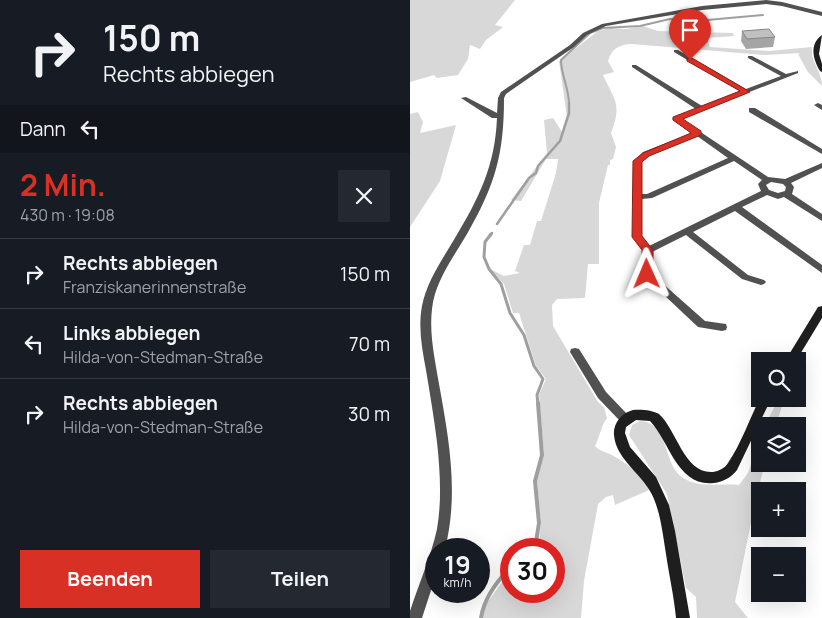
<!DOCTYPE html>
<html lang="de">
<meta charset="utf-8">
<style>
:root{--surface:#171b24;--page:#242831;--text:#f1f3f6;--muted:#9ea1a6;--line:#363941;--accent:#d93025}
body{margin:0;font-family:Manrope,sans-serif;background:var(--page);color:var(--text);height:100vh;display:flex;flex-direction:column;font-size:19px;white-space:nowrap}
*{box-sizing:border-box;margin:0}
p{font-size:16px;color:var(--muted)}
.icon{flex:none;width:28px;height:28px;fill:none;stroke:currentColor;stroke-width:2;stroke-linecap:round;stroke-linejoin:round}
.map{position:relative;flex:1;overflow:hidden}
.side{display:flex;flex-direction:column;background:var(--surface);width:410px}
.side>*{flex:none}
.top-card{background:#171b24;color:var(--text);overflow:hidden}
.fabs{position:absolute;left:341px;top:352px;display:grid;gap:10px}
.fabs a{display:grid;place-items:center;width:55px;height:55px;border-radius:0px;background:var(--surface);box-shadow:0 5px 20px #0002;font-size:25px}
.speed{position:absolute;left:15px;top:538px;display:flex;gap:10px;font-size:25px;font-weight:700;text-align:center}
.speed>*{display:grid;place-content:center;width:65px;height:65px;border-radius:50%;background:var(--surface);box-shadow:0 5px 20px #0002;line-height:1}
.speed small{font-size:12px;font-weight:400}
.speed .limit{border:8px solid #d22;background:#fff;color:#111}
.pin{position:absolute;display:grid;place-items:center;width:42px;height:42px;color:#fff;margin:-51px -21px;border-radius:50% 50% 50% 0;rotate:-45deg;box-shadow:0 0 5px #0007}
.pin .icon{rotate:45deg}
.me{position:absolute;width:55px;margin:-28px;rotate:359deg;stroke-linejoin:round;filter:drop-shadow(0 0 4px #0008)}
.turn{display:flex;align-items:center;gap:18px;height:105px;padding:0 20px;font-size:22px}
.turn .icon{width:65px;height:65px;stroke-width:2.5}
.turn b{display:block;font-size:35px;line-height:42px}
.then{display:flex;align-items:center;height:48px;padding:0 20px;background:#0003;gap:10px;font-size:19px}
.round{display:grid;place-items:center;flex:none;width:52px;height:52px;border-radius:0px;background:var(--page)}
.overview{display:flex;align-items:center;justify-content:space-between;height:85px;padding:0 20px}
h1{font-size:30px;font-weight:700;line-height:38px;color:var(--accent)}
.action{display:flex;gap:10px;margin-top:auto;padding:10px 20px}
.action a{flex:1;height:58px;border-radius:0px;background:var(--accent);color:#fff;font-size:20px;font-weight:700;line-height:58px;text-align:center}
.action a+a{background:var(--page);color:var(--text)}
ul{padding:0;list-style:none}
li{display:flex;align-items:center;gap:15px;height:70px;padding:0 20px;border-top:1px solid var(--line)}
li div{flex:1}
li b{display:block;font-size:19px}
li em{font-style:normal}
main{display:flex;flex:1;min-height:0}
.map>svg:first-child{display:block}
.green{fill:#d8d8d8}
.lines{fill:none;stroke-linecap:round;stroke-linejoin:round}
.stream-far3{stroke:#9f9f9f;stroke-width:2}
.stream-far2{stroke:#9f9f9f;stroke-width:2.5}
.stream-far1{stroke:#9f9f9f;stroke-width:3}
.stream{stroke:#9f9f9f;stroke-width:4}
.street{fill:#515151;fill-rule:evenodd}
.secondary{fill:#1e1e1e;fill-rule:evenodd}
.wall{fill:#a5a5a5}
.building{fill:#c0c0c0;stroke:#868686}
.route{fill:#d93025;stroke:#8d1f18}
</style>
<main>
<section class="side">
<div class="top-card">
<div class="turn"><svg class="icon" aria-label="right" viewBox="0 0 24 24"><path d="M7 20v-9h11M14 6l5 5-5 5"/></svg><div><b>150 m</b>Rechts abbiegen</div></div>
<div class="then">Dann<svg class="icon" aria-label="left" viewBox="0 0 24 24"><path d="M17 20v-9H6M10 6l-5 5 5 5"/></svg></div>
</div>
<div class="overview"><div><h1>2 Min.</h1><p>430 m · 19:08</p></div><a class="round"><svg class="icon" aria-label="close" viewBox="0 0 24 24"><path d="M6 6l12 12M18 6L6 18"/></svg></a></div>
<ul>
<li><svg class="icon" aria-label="right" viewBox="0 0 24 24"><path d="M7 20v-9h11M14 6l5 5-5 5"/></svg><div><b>Rechts abbiegen</b><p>Franziskanerinnenstraße</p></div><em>150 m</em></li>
<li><svg class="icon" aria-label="left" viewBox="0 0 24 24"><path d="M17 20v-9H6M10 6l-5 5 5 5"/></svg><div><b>Links abbiegen</b><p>Hilda-von-Stedman-Straße</p></div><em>70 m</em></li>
<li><svg class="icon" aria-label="right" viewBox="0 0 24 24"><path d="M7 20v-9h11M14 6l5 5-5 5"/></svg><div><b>Rechts abbiegen</b><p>Hilda-von-Stedman-Straße</p></div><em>30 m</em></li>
</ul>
<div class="action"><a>Beenden</a><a>Teilen</a></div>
</section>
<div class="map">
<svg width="412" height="618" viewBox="0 0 412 618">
<rect width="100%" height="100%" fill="#fff"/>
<!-- green -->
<g class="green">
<path d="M0 0H105L85 25 93 27 76 40 70 49 60 45 58 59 48 75 27 78 24 75 0 82Z"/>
<path d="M233 26 248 31 323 33 324 36 297 38 300 47 359 51 402 47C400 62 412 71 412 86L398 72 388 54 391 53 355 55 222 44C210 44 201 49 198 61L204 72 193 75C205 101 212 104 201 133L206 147 203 159 200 160V165H198L189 203V264H178L175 298 147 299 142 305 143 326 188 402 194 407 197 418C191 426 190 436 185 446 189 451 196 452 202 455 215 462 234 476 239 490L205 505 203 495 196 497 188 504 174 581 171 618H73L72 616 74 607 101 570V591H144V549H123L129 543 131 523 127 481 134 454 129 395 136 379 126 366 109 313H103L94 284 80 269 94 276 110 273 105 271 114 245H120L127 221H131L146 173 148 159H136L111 201 101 200 137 153 134 120 143 118 152 132 157 117 149 61 188 31 200 28 216 29Z"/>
<path d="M8 112 13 122 10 133 46 125 30 181 0 227V114Z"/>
<path d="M369 399H374L366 426H354Z"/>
<path d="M230 421C261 423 252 467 275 479 291 488 311 483 329 485L338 473 350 437V464H355L347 493 325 602 338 618H287L286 597 276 588 257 494 219 435 222 425Z"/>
</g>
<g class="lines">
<!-- stream-far3 -->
<path class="stream-far3" d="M159 104C159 88 151 75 151 60L180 33 193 28 230 26 260 19 297 20 353 15"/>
<!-- stream-far2 -->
<g class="stream-far2">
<path d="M87 224 119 178 126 173 128 166 150 141 159 113V103"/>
<path d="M80 236 82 233"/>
</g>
<!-- stream-far1 -->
<path class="stream-far1" d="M81 234 75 242 74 257 79 269 91 284 100 313 114 335 124 366 133 379 127 395 128 404"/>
<!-- stream -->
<g class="stream">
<path d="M120 549 126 542 129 523 125 481 132 455 128 403"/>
<path d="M71 618C74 598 87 581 101 567"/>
</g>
<!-- street -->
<g class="street">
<path d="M356 0 372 2 412 12V16L372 6 356 4 292 10 196 26 177 35 164 47 96 94 94 98C94 155 85 185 57 234 43 258 25 281 22 309 19 334 25 359 29 384 39 439 49 494 35 549H26V575L12 618H0V611C9 584 21 556 27 529 32 500 30 470 27 442 24 418 20 394 16 370 12 349 8 328 12 306 17 281 32 260 45 238 69 198 85 166 87 118H82L51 98 56 97 87 113 88 98 91 92 160 45 173 33 192 24 292 6Z"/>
<path d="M264 50H268L336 89 371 76 338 58V56H342L376 74 388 71V73L271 119 358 177 375 179 412 163V168L381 183 384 187 382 194 412 214V221L374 197 368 199 357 195 332 207 412 265V273L325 211 283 232 338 275 354 280 356 282 354 284 351 285 332 279 276 235 242 252 241 270 243 275 295 321 316 324 317 327 316 330 312 331 288 327 237 279 231 270 233 250 223 237 224 161 233 152 282 133 262 119 286 109 222 67V65H226L292 106 330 91 264 52ZM287 136 318 158 237 194H232V162L239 156ZM324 161 352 180 348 184 351 191 239 246 231 236 232 199 242 198ZM361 182 373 184 376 187 375 191 368 193 359 190 356 185Z"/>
<path d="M408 103 412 105V110L404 105Z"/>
<path d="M339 108H345L412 149V154L339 112Z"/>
<path d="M165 348 169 349 196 392 219 416 221 419 219 422 215 424 211 422 188 398 160 352 161 349Z"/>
</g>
<!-- secondary -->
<g class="secondary">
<path d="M412 35 409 54 412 64V72L410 71C403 59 399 44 412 35Z"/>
<path d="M412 306V318L386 361H375L408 307Z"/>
<path d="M350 398 361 399 327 470C322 477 313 482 304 483 267 487 260 442 240 421L226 420 216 427 215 433 220 447 246 477 259 505 265 531 280 618H266C264 596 259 575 256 554 253 536 251 516 244 499 235 475 206 461 204 435 203 424 211 413 223 410 230 409 243 410 249 414 267 430 274 474 303 472 309 471 315 468 318 463 331 444 340 418 350 398Z"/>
</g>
</g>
<!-- wall -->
<path class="wall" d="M332 31 365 37 363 47 336 49 331 41Z"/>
<!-- building -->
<path class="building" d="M359 29 365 37 337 39 332 31Z"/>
<!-- route -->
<path class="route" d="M277 58H282L340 92 273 119 291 131V135L239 156 232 162V236L243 250V274L237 277 232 274V250L222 237 223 161 233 153 281 133 263 120V117L330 91 277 61Z"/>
</svg>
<div class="fabs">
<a><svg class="icon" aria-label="search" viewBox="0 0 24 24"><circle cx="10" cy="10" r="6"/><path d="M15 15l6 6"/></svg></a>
<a><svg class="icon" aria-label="layers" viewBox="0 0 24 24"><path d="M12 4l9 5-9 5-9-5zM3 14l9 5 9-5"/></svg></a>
<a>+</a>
<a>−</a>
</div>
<div class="speed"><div>19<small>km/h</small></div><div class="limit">30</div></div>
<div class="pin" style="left:280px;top:60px;background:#d93025"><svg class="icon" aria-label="arrive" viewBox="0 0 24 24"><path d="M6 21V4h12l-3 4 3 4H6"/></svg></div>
<svg class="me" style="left:237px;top:274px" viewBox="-20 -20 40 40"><path d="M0-17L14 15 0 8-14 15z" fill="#d93025" stroke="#fff" stroke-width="4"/></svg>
</div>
</main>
